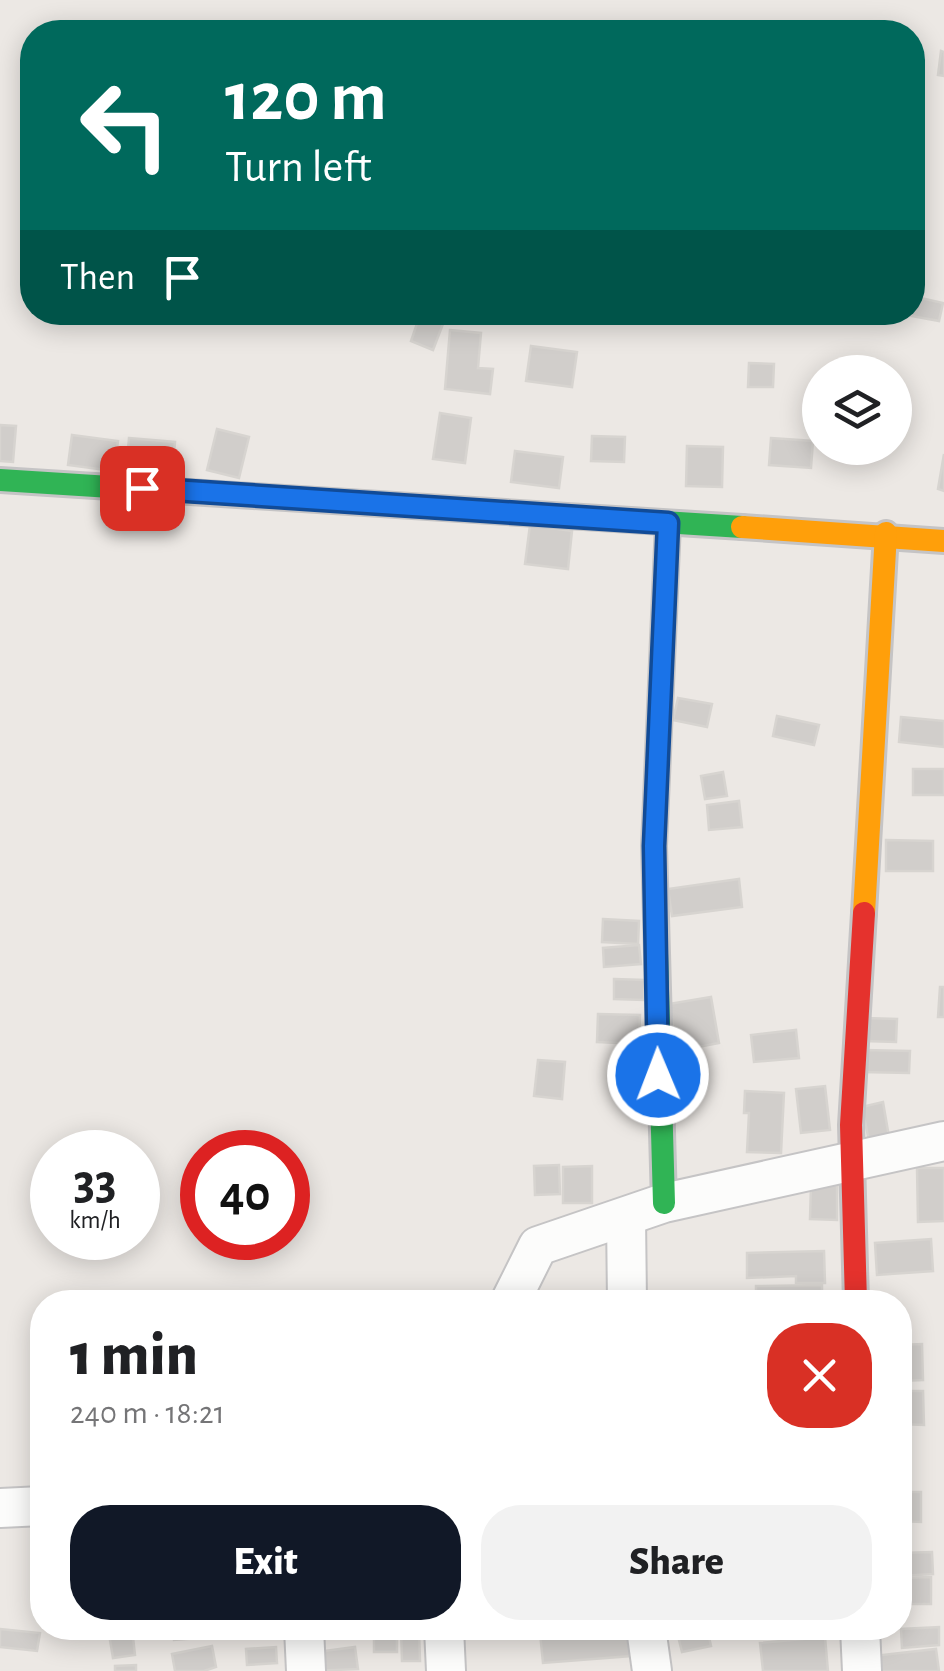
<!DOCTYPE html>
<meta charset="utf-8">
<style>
:root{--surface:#fff;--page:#f2f2f2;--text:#202124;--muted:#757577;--accent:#111827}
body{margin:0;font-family:"Alegreya Sans",sans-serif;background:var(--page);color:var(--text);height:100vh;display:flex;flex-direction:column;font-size:38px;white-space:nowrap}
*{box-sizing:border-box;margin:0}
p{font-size:32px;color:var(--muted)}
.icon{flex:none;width:55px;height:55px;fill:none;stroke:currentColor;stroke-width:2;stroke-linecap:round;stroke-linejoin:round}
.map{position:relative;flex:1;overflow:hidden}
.drawer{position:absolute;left:30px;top:1290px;width:882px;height:350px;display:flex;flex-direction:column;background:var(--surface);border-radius:40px;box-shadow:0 5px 25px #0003}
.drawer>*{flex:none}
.top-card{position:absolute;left:20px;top:20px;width:905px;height:305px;border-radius:40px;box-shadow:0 5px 25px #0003;background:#00695c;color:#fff;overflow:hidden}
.buttons{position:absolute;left:802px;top:355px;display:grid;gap:20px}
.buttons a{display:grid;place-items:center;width:110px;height:110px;border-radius:50%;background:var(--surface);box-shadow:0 5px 25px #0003;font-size:50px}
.speed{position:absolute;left:30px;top:1130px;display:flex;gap:20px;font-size:50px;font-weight:700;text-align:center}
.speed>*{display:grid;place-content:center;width:130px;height:130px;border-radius:50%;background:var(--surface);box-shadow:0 5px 25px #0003;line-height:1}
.speed small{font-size:25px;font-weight:400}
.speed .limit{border:15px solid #d22;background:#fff;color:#111}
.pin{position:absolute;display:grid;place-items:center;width:85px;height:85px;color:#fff;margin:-42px;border-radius:20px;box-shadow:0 5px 15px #0006}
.me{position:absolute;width:110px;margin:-55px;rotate:359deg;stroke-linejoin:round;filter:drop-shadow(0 0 8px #0008)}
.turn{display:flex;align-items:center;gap:35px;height:210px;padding:0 40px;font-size:45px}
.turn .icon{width:130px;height:130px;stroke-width:2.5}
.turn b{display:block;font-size:70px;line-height:85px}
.then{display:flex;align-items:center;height:95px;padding:0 40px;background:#0003;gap:20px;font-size:38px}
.round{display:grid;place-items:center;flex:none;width:105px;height:105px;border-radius:40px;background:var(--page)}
.headline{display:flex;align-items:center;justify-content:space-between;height:170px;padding:0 40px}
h1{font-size:60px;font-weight:800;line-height:75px}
.button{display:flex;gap:20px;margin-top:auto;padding:20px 40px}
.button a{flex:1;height:115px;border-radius:40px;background:var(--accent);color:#fff;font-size:40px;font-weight:800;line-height:115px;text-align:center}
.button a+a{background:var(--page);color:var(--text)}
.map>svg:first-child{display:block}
.building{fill:#d1cecb;stroke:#d7d4d0;stroke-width:2.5}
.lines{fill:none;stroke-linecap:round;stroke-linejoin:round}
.street-casing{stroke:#c5c4c5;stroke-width:42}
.fast-casing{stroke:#c5c4c5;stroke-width:28}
.slow-casing{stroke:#c5c4c5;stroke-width:28}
.jam-casing{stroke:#c5c4c5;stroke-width:28}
.street{stroke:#fcfcfb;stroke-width:38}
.fast{stroke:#30b455;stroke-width:22}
.slow{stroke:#ff9f0a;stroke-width:22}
.jam{stroke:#e5322d;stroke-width:22}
.route-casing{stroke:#114b97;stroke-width:25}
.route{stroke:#1a73e8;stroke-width:18}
</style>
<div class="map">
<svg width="944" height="1671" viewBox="0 0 944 1671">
<rect width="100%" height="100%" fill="#ece8e4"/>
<!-- building -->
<g class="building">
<path d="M941 51 944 52V76L938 75Z"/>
<path d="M912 296 943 303 939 321 906 315 912 312Z"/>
<path d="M421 312 446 316 433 350 411 341Z"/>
<path d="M450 330 481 333 478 368 493 369 490 394 445 389Z"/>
<path d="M531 346 577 352 572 387 526 381Z"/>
<path d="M749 363 774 364 773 387H748Z"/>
<path d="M440 413 471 418 465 463 433 459Z"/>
<path d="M0 425 16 426 13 462 0 461Z"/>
<path d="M217 429 249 437 239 478 207 470Z"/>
<path d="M72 435 118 441 114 471 68 465Z"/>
<path d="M592 436 625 437 624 462 591 461Z"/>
<path d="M129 438 175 442 172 476 126 472Z"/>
<path d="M771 438 813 441 811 468 769 465Z"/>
<path d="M687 446 723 447 722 487 686 486Z"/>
<path d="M515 451 563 457 559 488 511 482Z"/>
<path d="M944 454V491L938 489Z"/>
<path d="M530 525 572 531 568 569 525 564Z"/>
<path d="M678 698 712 704 707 727 673 720Z"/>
<path d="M777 716 819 725 814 745 773 736Z"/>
<path d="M901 717 944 721V747L899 742Z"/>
<rect x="913" y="769" width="31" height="26"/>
<path d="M723 772 727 796 705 799 701 776Z"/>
<path d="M739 801 742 827 709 830 707 805Z"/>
<path d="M886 840 933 841V871H886Z"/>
<path d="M739 879 742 907 672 916 668 889Z"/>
<path d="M603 919 639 921 638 944 602 942Z"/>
<path d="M639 945 641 964 604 967 603 948Z"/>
<path d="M614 979 645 980 644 1000 614 999Z"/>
<path d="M940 987H944V1017H938Z"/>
<path d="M711 997 719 1043 677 1051 669 1004Z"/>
<path d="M598 1014 640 1015 639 1044 597 1042Z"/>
<path d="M865 1018 897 1019 896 1042 864 1041Z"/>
<path d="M796 1030 799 1058 754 1062 751 1035Z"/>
<path d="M863 1050 910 1051 909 1073 862 1072Z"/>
<path d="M538 1060 565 1062 562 1099 534 1096Z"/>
<path d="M825 1086 830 1130 801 1133 796 1089Z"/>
<path d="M745 1091 784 1093 781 1153 747 1152 749 1113H744Z"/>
<path d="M883 1102 889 1137 869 1141 862 1107Z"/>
<path d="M559 1165 560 1194 535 1195 534 1166Z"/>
<path d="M592 1166V1203H563V1167Z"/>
<path d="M917 1168H944V1221L918 1222Z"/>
<path d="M811 1185H837V1220L810 1219Z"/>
<path d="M931 1239 933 1271 877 1275 875 1243Z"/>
<path d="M824 1251 825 1283H796V1276L747 1278V1253Z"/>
<path d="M822 1285V1302H756V1286Z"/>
<path d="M922 1344 923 1380 900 1381V1345Z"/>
<path d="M900 1391H923L924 1425 900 1424Z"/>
<path d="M900 1492H921V1522L900 1521Z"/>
<path d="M932 1552 933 1574 900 1576V1553Z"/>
<path d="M931 1577V1604H900V1578Z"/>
<path d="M42 1579V1601L39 1602 36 1580Z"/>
<path d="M939 1627V1645L902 1648 901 1629Z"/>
<path d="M108 1628H132L135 1655 113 1658Z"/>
<path d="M173 1628H209L210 1637 174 1640Z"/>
<rect x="374" y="1628" width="23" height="24"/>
<path d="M597 1628H629L631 1656 543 1663 540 1633Z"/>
<path d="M676 1628H707L711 1646 682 1652Z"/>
<path d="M0 1629 40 1633 37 1651 0 1647Z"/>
<path d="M401 1629H419L420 1661H402Z"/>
<path d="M825 1637 828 1671H763L760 1643Z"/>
<path d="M212 1646 216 1667 204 1671H175L172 1654Z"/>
<path d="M276 1647 277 1663 247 1665 246 1649Z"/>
<path d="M355 1647 358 1669 311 1671 309 1653Z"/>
<path d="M936 1649 939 1671H874L873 1656Z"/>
<path d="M136 1665V1671H115V1666Z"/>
</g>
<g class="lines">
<!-- street casing -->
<g class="street-casing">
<g id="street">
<path d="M626 1217 627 1302"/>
<path d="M510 1302 538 1246 664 1203 944 1141"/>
<path d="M0 1508 42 1506"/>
<path d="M304 1628 306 1671"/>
<path d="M444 1628 446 1671"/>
<path d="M646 1628 652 1671"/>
<path d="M860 1628 862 1671"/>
</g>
</g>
<!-- fast casing -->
<g class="fast-casing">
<g id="fast">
<path d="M0 480 742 527"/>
<path d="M664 1203 654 846 668 523"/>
</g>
</g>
<!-- slow casing -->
<g class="slow-casing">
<g id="slow">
<path d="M742 527 944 541"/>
<path d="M864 913 886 533"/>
</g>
</g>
<!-- jam casing -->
<g class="jam-casing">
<path id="jam" d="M856 1302 851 1125 864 913"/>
</g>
<!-- street -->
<use href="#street" class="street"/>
<!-- fast -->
<use href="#fast" class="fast"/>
<!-- slow -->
<use href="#slow" class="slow"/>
<!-- jam -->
<use href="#jam" class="jam"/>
</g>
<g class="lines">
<!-- route casing -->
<g class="route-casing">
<path id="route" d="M142 488 668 523 654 846 658 1075"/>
</g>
<!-- route -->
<use href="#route" class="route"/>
</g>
</svg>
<div class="buttons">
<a><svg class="icon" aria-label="layers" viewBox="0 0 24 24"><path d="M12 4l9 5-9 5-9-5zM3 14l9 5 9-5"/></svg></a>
</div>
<div class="speed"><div>33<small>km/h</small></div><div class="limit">40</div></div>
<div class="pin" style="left:142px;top:488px;background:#d93025"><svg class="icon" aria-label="arrive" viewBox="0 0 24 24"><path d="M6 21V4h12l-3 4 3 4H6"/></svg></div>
<svg class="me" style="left:658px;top:1075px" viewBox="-20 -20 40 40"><circle r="17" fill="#1a73e8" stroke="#fff" stroke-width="3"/><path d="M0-11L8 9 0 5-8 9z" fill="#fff"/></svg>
<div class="top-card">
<div class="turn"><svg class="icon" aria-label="left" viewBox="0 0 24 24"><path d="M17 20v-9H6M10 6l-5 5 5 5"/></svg><div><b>120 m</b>Turn left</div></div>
<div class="then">Then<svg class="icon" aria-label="arrive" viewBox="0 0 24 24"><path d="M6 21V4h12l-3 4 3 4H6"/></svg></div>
</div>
<section class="drawer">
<div class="headline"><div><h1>1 min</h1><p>240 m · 18:21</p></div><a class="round" style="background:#d93025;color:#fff"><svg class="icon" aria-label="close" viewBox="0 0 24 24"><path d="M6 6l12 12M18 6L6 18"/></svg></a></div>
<div class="button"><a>Exit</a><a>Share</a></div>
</section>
</div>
